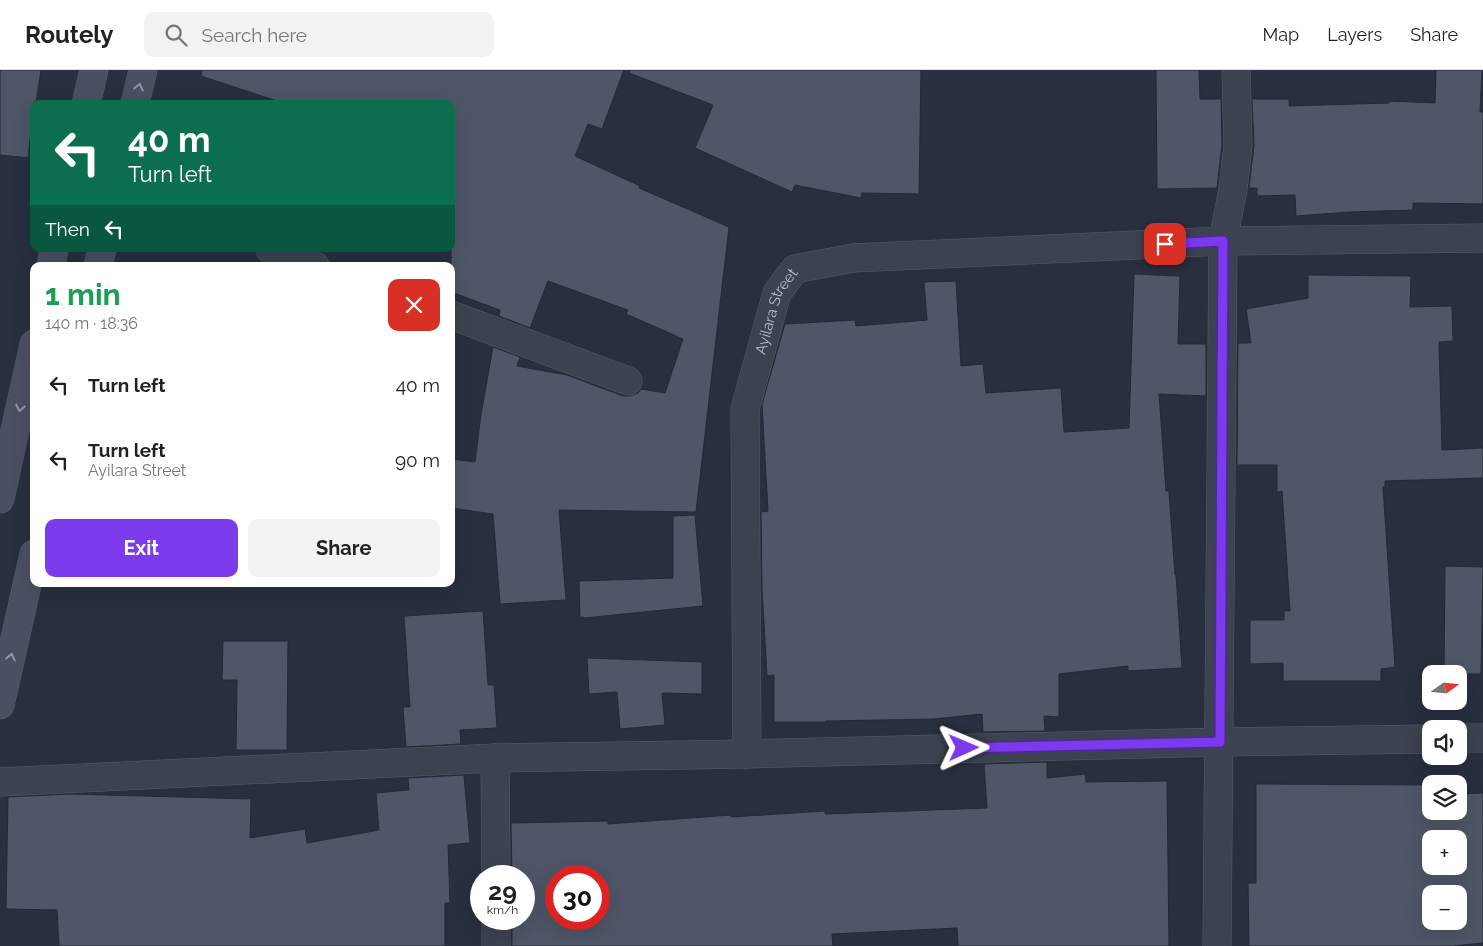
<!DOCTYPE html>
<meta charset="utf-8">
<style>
:root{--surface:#fff;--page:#f2f2f2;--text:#222;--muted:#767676;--line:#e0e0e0;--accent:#7c3aed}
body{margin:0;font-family:Raleway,sans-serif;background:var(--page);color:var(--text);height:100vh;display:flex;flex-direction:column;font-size:19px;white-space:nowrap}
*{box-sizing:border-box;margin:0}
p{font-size:16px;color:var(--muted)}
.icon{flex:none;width:28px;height:28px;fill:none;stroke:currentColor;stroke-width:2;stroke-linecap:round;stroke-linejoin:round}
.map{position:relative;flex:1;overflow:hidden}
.panel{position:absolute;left:30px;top:192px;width:425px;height:325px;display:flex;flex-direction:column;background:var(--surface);border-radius:10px;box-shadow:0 5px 20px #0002}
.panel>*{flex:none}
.banner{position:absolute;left:30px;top:30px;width:425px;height:152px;border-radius:10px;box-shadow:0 5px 20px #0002;background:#0b6e4f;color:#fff;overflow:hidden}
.needle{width:32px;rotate:75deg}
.controls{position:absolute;left:1422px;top:595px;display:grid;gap:10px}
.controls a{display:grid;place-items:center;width:45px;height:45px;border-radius:10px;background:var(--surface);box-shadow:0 5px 20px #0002;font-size:25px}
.speed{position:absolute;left:470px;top:795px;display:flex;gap:10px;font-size:25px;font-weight:700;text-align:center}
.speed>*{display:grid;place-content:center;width:65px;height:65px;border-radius:50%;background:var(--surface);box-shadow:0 5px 20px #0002;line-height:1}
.speed small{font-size:12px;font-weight:400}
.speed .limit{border:8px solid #d22;background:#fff;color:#111}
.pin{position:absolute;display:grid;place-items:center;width:42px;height:42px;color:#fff;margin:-21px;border-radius:10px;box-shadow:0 2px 8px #0006}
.me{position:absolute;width:55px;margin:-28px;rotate:89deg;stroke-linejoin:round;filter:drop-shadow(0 0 4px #0008)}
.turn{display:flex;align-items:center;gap:18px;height:105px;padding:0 15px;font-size:22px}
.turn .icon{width:65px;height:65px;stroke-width:2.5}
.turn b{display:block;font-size:35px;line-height:42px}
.then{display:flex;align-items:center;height:48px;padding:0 15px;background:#0003;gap:10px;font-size:19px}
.round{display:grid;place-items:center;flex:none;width:52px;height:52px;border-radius:10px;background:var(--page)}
.headline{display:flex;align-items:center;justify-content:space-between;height:85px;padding:0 15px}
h1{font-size:30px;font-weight:700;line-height:38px;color:#1e9e55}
.button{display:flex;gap:10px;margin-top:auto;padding:10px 15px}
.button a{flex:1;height:58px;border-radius:10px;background:var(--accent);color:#fff;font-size:20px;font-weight:700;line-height:58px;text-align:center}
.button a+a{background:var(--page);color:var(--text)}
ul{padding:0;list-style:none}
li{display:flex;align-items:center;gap:15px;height:75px;padding:0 15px}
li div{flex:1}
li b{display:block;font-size:19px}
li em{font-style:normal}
header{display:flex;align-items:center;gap:30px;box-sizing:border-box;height:70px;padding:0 25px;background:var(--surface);border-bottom:1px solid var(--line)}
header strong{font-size:24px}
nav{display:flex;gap:28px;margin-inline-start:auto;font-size:18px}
.search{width:350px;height:45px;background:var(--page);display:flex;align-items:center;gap:12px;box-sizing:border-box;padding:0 18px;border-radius:10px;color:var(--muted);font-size:19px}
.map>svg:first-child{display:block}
.building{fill:#4e5667;stroke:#232936;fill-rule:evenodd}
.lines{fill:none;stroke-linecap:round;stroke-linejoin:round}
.minor-casing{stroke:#575d69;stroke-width:29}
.secondary-casing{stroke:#575d69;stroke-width:29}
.minor{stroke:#3c424f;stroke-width:28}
.secondary{stroke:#4a5062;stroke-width:28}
.oneway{stroke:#9297a5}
.route-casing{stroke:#51269a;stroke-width:12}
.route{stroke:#7c3aed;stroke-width:9}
.labels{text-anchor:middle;stroke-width:4;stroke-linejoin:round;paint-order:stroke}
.street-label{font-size:15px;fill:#b8bdc9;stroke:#212734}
</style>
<header>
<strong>Routely</strong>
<div class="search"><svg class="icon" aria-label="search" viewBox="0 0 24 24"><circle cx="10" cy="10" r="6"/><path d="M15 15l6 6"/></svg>Search here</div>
<nav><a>Map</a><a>Layers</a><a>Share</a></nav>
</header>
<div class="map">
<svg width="1483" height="876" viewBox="0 0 1483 876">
<rect width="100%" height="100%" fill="#282f3f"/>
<!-- building -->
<g class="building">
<path d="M0 0H41L36 32H34V34L28 88 0 85Z"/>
<path d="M202 0H624L602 59 588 54 575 86 640 116 639 118 729 157 696 442 559 440 566 530 500 534 493 444 451 438V389L475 392 481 344 493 277 520 287 517 296 567 305 623 326H630L638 323 641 319 665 323 683 269 626 244 628 240 548 211 530 258 499 246 500 240 451 222V34H286L201 6Z"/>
<path d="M630 0H921L919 124 862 123 861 128 795 115 792 122 695 78 713 35 629 3Z"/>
<path d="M1156 0H1199L1200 29H1221L1222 74 1217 118 1157 119Z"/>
<path d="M1436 0H1482L1480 42H1483V134L1413 133V140L1349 142 1296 146 1295 125 1257 126V118H1249L1254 75 1252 29H1289V36L1389 33V31L1435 33Z"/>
<path d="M1134 204 1180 206 1178 274H1206V326L1159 324 1166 421H1169L1175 505H1176L1182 598 1128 601V596L1059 604V647L1044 646 1045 661 983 662 982 644 934 649 826 651V652H774V605L767 606 762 519 761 442 768 441 762 334 785 254 855 250 856 256 927 250 924 212 956 211 961 296 983 294 986 323 1061 318 1064 362 1129 358Z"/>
<path d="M1308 205 1411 206 1410 237 1452 236 1453 271 1439 272 1442 380 1483 378V408L1385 411V417H1383L1395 597 1381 599V611H1283V593L1250 594V550H1284V541H1290L1282 421 1277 422V395H1237L1238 273H1251L1246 239 1308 228Z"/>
<path d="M695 445 703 536 584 548V547H580L579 511 673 508V446Z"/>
<path d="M1445 496 1483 497 1481 604H1444Z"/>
<path d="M483 541 488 615H494L497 658 460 660 461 674 406 677 403 637H410L404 546Z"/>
<path d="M223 571H288L287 680H236L237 610H222Z"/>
<path d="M587 588 702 592V624L662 623 665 655 620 659 617 622 589 624Z"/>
<path d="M1047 692V708L1085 704 1086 712 1167 711 1169 876H958L957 858 832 864 833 876H512V849H524V806H512L511 753 608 751V754L731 745V747L825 741V744L987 738 984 694ZM556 806H599V849H556Z"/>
<path d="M464 705 470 773 448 775 450 833H445V876H59L57 840 6 839 8 727 70 724 251 729 250 768 305 759 307 773 379 760 376 723 409 720 408 708Z"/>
<path d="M1256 714 1431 715V741H1459V724L1483 723V873L1453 876H1249L1248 813H1256ZM1431 769H1459V796H1431ZM1431 824H1459V851H1431Z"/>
</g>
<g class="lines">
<!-- minor casing -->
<g class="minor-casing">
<g id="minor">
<path d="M270 179 315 196"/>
<path d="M451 245 628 311"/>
<path d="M1459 668H1483"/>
<path id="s1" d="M747 684 745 339 777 223 795 199 853 188 1223 171 1483 168"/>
<path d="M495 688 496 806"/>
<path d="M0 712 495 688 747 684 1220 672 1431 669"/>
<path d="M496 849V876"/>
<path d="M1217 876 1223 171 1233 119 1238 75 1236 0"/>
</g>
</g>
<!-- secondary casing -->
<g class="secondary-casing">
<g id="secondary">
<path d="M86 34 94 0"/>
<path d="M135 34 143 0"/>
<path d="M51 196 54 179"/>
<path d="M98 196 102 179"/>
<path d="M0 429 34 274"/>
<path d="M0 635 34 484"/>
</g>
</g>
<!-- minor -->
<use href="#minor" class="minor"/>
<!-- secondary -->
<use href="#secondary" class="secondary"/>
</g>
<!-- one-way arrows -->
<defs><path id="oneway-chevron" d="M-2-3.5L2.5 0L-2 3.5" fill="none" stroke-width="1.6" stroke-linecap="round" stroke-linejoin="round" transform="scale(1.25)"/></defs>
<g class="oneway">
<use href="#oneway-chevron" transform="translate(139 17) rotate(-77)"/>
<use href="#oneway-chevron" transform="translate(20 338) rotate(102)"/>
<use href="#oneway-chevron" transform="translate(11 587) rotate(-77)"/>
</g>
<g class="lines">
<!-- route casing -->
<g class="route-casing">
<path id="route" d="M964 678 1220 672 1223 171 1165 174"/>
</g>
<!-- route -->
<use href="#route" class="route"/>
</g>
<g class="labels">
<!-- street labels -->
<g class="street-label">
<text dy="5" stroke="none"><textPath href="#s1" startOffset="448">Ayilara Street</textPath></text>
</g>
</g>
</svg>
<div class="controls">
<a><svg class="needle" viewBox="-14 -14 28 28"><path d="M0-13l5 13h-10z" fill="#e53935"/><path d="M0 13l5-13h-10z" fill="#767676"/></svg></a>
<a><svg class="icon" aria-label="sound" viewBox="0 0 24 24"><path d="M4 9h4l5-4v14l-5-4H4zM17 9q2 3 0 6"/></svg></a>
<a><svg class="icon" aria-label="layers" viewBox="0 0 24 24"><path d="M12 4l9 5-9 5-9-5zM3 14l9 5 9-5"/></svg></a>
<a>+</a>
<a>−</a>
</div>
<div class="speed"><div>29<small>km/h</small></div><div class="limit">30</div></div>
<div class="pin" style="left:1165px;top:174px;background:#d93025"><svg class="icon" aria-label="arrive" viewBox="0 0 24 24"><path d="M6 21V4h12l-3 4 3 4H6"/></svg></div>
<svg class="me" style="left:964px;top:678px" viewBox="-20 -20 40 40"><path d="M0-17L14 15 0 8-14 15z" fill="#7c3aed" stroke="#fff" stroke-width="4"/></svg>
<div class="banner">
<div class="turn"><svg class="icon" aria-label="left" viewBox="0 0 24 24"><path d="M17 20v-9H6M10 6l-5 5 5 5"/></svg><div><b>40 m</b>Turn left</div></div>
<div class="then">Then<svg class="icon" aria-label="left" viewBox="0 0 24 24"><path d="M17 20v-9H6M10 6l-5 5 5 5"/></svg></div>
</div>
<section class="panel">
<div class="headline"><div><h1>1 min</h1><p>140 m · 18:36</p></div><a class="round" style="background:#d93025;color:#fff"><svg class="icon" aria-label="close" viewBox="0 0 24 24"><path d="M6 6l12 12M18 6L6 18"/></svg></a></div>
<ul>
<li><svg class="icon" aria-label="left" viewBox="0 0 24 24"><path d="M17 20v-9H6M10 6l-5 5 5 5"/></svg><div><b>Turn left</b></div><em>40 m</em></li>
<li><svg class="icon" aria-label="left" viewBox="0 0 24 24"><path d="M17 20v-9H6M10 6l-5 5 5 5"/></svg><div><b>Turn left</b><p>Ayilara Street</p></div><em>90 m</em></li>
</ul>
<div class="button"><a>Exit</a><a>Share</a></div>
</section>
</div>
